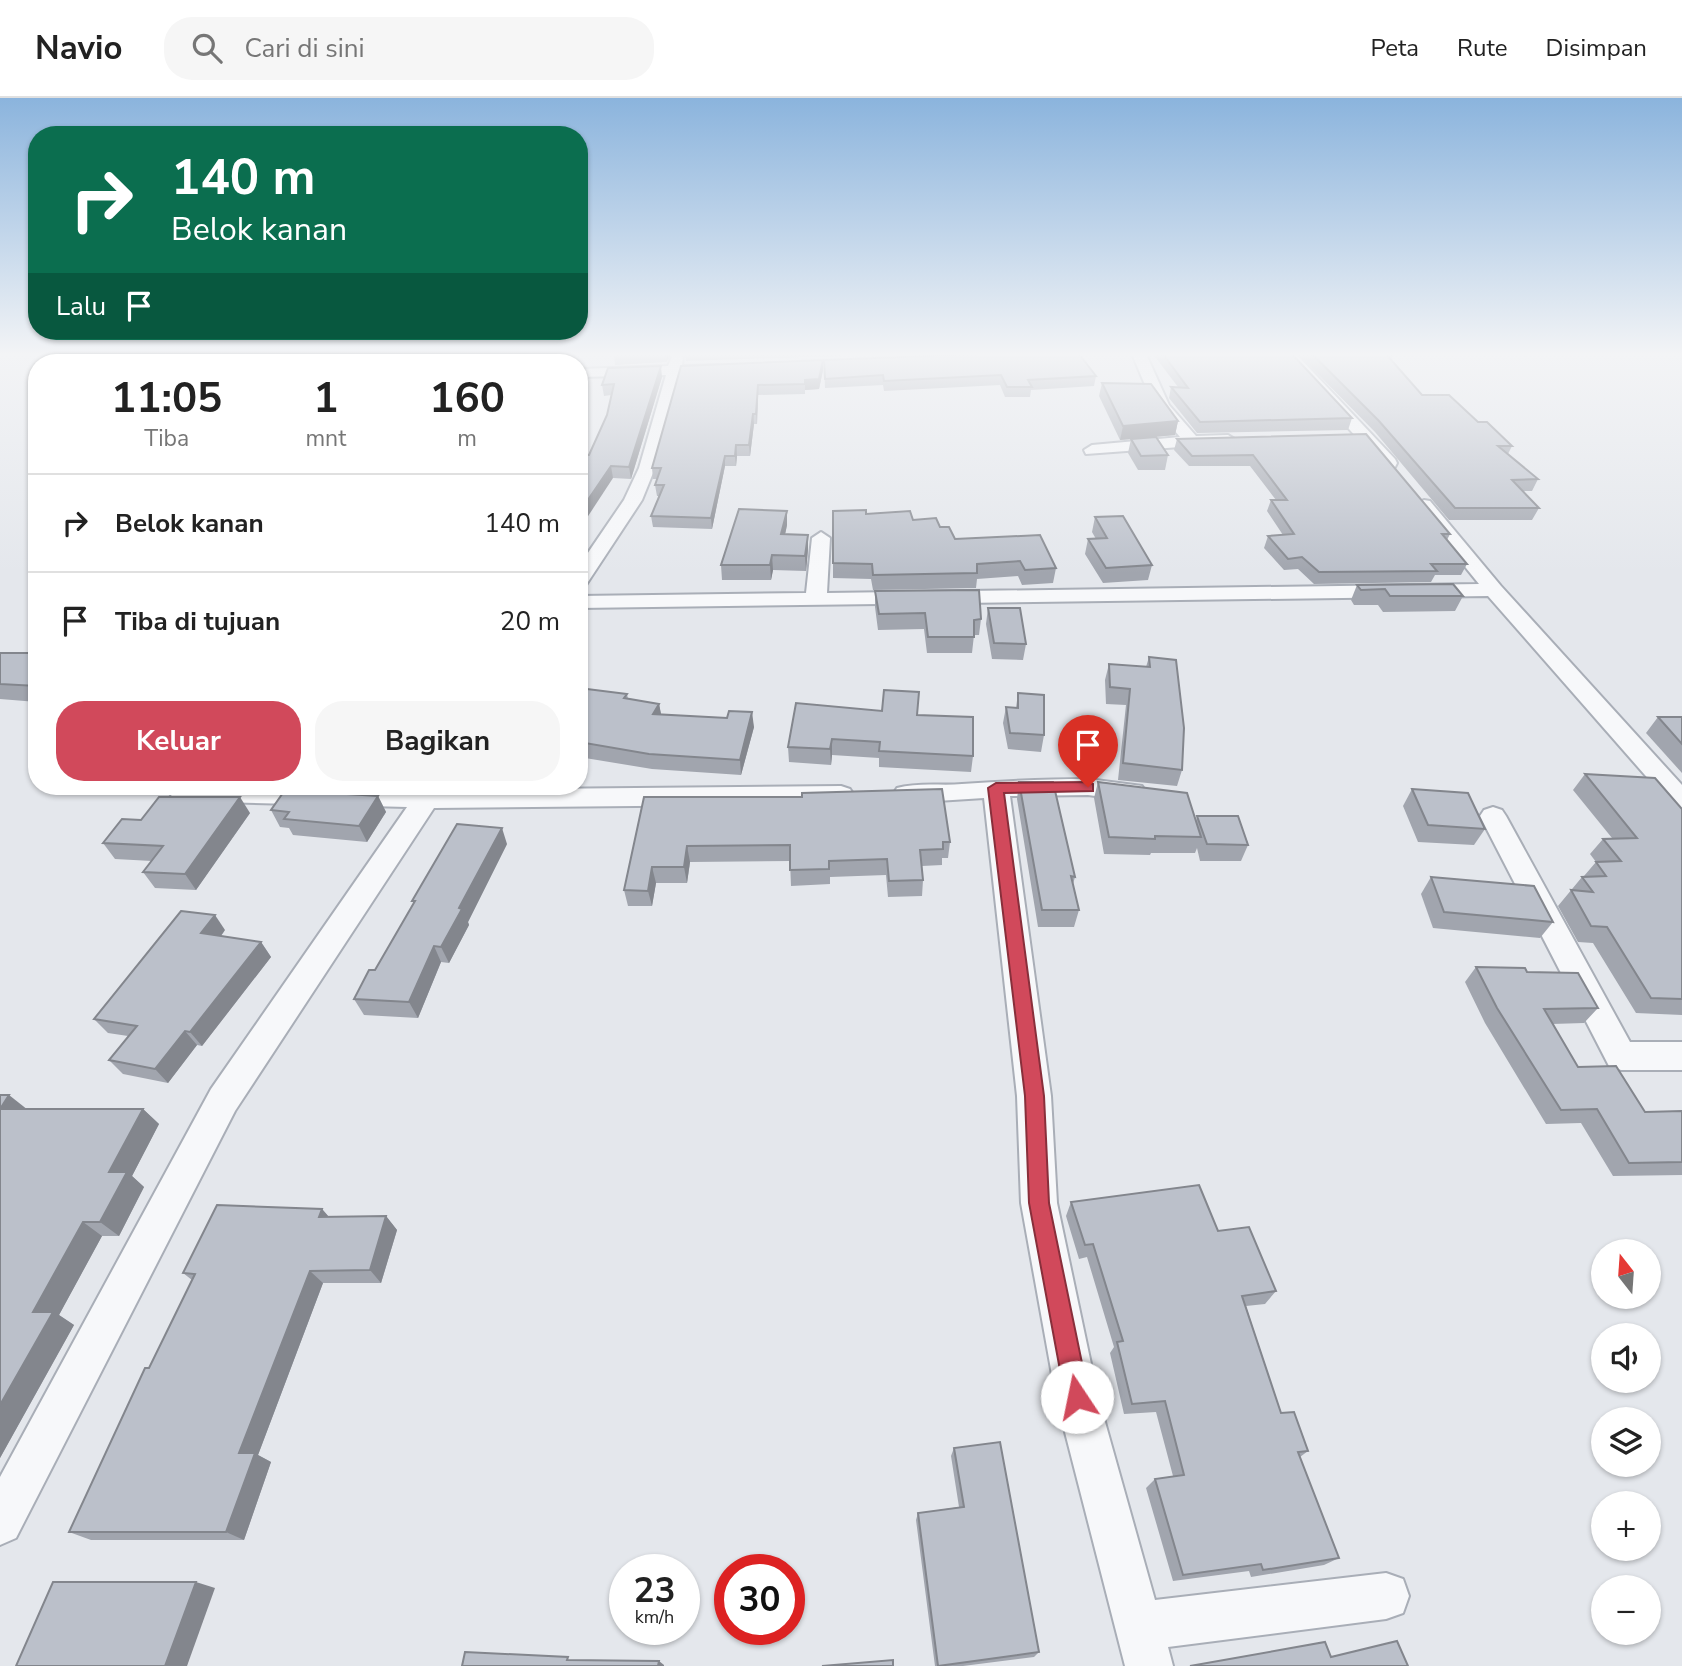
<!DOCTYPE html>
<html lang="id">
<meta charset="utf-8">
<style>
:root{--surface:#fff;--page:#f6f6f6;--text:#222;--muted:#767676;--line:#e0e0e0;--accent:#d1495b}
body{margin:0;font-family:"Nunito Sans",sans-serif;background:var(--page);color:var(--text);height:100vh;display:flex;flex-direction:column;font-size:26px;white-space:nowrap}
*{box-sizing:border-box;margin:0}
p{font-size:23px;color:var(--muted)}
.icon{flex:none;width:38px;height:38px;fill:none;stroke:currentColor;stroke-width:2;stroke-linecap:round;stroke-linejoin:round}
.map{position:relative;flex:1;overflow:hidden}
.panel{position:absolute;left:28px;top:256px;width:560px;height:441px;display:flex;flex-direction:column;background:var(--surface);border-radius:28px;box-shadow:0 2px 5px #0004}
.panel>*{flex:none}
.top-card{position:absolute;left:28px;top:28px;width:560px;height:214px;border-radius:28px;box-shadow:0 2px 5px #0004;background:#0b6e4f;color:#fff;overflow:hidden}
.needle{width:46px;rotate:343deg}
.buttons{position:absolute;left:1591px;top:1141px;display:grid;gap:14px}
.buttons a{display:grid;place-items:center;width:70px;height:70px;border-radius:50%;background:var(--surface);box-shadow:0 2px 5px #0004;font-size:35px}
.speed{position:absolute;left:609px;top:1456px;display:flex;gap:14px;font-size:35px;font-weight:700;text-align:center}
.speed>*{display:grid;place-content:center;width:91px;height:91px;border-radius:50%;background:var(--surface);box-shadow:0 2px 5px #0004;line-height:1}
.speed small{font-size:18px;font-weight:400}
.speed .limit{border:10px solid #d22;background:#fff;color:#111}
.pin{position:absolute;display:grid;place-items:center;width:60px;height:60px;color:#fff;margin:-72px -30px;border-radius:50% 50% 50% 0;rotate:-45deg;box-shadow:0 0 7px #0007}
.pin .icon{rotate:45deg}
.me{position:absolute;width:77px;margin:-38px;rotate:349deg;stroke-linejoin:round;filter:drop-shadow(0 0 5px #0008)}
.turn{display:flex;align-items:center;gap:24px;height:147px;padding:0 28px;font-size:32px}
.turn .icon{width:91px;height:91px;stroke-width:2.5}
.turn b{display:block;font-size:49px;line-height:60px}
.then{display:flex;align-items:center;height:66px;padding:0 28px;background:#0003;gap:14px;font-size:26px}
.eta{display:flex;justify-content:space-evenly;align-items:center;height:119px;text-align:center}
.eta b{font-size:42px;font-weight:700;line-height:49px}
.primary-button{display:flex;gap:14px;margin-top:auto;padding:14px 28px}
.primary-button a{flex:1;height:80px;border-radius:28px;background:var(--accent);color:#fff;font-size:28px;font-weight:700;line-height:80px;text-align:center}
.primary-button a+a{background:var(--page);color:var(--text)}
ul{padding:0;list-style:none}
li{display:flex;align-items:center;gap:21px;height:98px;padding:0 28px;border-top:2px solid var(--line)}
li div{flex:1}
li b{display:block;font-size:26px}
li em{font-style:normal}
header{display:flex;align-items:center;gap:42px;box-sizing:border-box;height:98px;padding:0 35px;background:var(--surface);border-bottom:2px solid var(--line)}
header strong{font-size:33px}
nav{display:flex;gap:38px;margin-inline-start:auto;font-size:24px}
.search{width:490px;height:63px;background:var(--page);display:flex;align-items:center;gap:18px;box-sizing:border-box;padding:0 24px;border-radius:28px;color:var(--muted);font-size:26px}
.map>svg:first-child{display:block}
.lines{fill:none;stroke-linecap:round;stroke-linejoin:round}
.minor-casing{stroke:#a9aeb7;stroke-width:4}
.minor{fill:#f7f8fa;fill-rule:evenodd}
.wall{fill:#a1a5ae}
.shaded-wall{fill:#83868d}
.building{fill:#bbc0ca;stroke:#83868d;stroke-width:2}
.route{fill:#d1495b;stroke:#882f3b;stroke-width:2}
</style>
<header>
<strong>Navio</strong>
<div class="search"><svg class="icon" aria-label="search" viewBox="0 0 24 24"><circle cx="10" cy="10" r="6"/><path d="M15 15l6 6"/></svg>Cari di sini</div>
<nav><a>Peta</a><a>Rute</a><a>Disimpan</a></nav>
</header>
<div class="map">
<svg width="1682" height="1568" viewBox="0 0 1682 1568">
<rect width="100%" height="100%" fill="#e4e7ec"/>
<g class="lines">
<!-- minor casing -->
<g class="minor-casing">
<g id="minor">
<path d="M673 256H683L682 268 718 267 725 271 718 275 680 276 655 370 642 402 586 487 579 489V468L624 402 639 370 666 277 579 279V271L668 268Z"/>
<path d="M1132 256H1146L1169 307 1196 338 1228 337 1236 342 1234 345 1086 356 1084 352 1092 347 1180 339 1154 308Z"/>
<path d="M1282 256H1296L1395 361 1397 365 1395 369H1383Z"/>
<path d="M1424 402 1430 403 1501 488 1682 687V712L1673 709 1488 498 579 510V498L806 495 812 440 821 434 830 440 827 495 1479 486 1415 407Z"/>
<path d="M1088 681 1142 688 1146 694 1142 700 1133 703 1088 697 1010 698 1051 998 1057 1105 1098 1299 1155 1502 1386 1475 1403 1481 1409 1498 1403 1515 1386 1521 1168 1549 1173 1568H1125L1056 1299 1021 1105 1017 998 984 700 906 705 897 702 893 696 897 690C918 684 941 688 962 686 1004 683 1046 681 1088 681Z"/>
<path d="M173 688 419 692 422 688H445V692L841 688 850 691 854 697 850 703 841 706 434 710 235 1013 16 1440 0 1447V1379L211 991 407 709 182 703 173 700 169 694Z"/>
<path d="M1493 709 1502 712 1506 718 1630 944H1682V972H1621L1609 968 1480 718 1484 712Z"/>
</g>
</g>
<!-- minor -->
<use href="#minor" class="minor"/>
</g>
<!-- wall -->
<g class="wall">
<path d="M614 256H672L666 264 615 267Z"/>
<path d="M685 256H892L686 263Z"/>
<path d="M1153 256H1292L1352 320 1348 332 1197 335 1169 300 1171 289H1178Z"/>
<path d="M1298 256H1393L1391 261 1422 297 1478 324 1512 348 1508 356 1538 381 1532 393H1523L1539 410 1532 422H1449L1375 334Z"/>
<path d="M824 262 1096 278 1094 288 1031 292 1030 299H1005L1000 287 884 293 883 287 825 290Z"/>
<path d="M681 268 823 272 819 291 805 292V296L758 297 757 326H754L750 358H737L736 368H725L712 431 653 429 651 418 659 398H657L655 387 658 381H653L652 370Z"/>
<path d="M662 279 631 381 613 380 589 357 607 317 611 297 604 298 602 287Z"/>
<path d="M1102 285 1178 323 1175 337 1120 342 1099 298Z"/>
<path d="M1366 336 1450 436 1447 442 1467 466 1461 477H1435L1431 484 1314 486 1298 471 1284 472 1264 450 1268 438 1283 437 1267 413 1271 402H1276L1250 368H1189L1174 352 1177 341Z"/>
<path d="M1131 341 1168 357 1165 372H1138L1128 355Z"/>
<path d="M833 413 913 422 940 429 955 441 1056 470 1053 485 1022 487 1018 478 977 481 976 490 873 492 871 481 833 480Z"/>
<path d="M1095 419 1152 467 1148 482 1103 485 1085 456 1088 441H1096L1092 434Z"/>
<path d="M787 427 785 436 808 437V451L806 473 773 472 771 482H722L721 467Z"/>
<path d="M1357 487 1463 498 1455 513 1383 514 1378 507H1354L1351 502Z"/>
<path d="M875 493 981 521 979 537H974L972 555H927L924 531 878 532 875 509Z"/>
<path d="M988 510 1026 546 1023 562 992 561 986 526Z"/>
<path d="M0 555H37V604L0 601Z"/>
<path d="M1149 559 1182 672 1177 688 1118 682 1126 607 1106 606 1105 582 1109 566 1146 569Z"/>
<path d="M579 590 627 596 628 601 659 606 661 616 754 629 741 677 652 671 579 659Z"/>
<path d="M1018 595 1044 637 1041 654 1008 651 1003 625 1006 609 1016 610Z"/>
<path d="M917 617 973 658 971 674 879 669V660L832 657 831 667 789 664 788 649Z"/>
<path d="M1658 619H1682V675L1646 635Z"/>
<path d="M1585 676 1682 711V917L1636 915 1593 845 1578 844 1558 808 1582 779 1584 778 1596 764 1590 756 1603 741 1612 740 1573 692Z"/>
<path d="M1019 684 1075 779 1073 786 1079 812 1074 829H1038L1017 701Z"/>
<path d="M1098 684 1196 723 1197 718 1248 747 1241 763H1200L1197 750 1195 755H1151L1150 757 1104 756 1094 700Z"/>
<path d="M1412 691 1485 731 1474 747 1418 744 1403 708Z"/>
<path d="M378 698 386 714 367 744 293 737 289 730 280 729 271 712Z"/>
<path d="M644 699 950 744 948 760H942V767L922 768 923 782 922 798 888 799 886 777 830 779V786L791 788 790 763 690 764 687 785H656L652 808H628L624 792Z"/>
<path d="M250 715 196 792 155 790 143 774 152 763 115 761 103 745 141 722Z"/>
<path d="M507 746 468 824 469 827 449 865 441 864 418 920 364 917 354 901 375 872 414 806 412 803Z"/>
<path d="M1431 779 1553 824 1540 840 1433 830 1421 796Z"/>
<path d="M225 832 221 838 261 844 271 859 202 948 197 947 168 985 123 976 109 962 128 938 108 935 94 921Z"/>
<path d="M1476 869 1527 874 1598 910 1584 925 1552 926 1578 969 1645 1014 1682 1013V1077L1613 1078 1581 1025 1546 1026 1485 925 1465 884Z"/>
<path d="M0 997 26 1011H143L159 1026 132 1078 144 1089 119 1138H102L59 1217 74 1227 0 1360Z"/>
<path d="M1071 1104 1218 1133 1276 1193 1265 1206 1246 1208 1281 1315 1308 1353 1300 1359 1339 1460 1324 1467 1251 1479 1249 1473 1173 1483 1146 1390 1155 1381 1173 1378 1156 1314 1124 1316 1110 1255 1114 1249 1087 1159 1079 1161 1066 1118Z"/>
<path d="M322 1111 329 1119 386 1118 397 1132 381 1185H323L258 1357 271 1364 244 1442H91L69 1434 192 1182 183 1175Z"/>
<path d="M954 1350 1039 1554 1034 1559 963 1568H935L916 1422 918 1415 959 1409 951 1358Z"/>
</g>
<!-- shaded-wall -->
<g class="shaded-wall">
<path d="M540 256H545L542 264H537Z"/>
<path d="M665 256H672L666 264Z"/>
<path d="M823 262V272L819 291 805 292V282Z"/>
<path d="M661 268 662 279 631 381 629 369Z"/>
<path d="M758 287V297L757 326 756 316Z"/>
<path d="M753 316 754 326 750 358 749 347Z"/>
<path d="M1178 323 1175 337 1120 342 1123 328Z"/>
<path d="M736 347 737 358 736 368 735 358Z"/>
<path d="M725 358V368L712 431 711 420Z"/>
<path d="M611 368 613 380 579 432V415Z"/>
<path d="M787 413V427L782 451 781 436Z"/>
<path d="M808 437V451L806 473 805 458Z"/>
<path d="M772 457 773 472 771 482 770 467Z"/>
<path d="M659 606 662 621 653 616Z"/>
<path d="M752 614 754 629 741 677 740 662Z"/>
<path d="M832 641V657L831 667 830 651Z"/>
<path d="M378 698 386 714 367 744 359 728Z"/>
<path d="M240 699 250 715 196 792 185 776Z"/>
<path d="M502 730 507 746 468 824 469 827 449 865 441 849 459 810Z"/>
<path d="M687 748 690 764 687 785 684 769Z"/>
<path d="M652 769 656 785 652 808 648 793Z"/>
<path d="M215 817 225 832 212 850 201 835Z"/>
<path d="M261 844 271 859 202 948 190 934Z"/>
<path d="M434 848 441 864 418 920 409 904Z"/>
<path d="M185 933 197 947 168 985 155 971Z"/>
<path d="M9 997 28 1012H0Z"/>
<path d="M143 1011 159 1026 132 1078 144 1089 119 1138 100 1124 109 1074Z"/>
<path d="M322 1111 334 1125 319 1119Z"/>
<path d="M386 1118 397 1132 381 1185 370 1172Z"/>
<path d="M83 1124 102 1138 59 1217 74 1227 0 1360V1307L33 1214Z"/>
<path d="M310 1173 323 1185 258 1357 271 1364 244 1442 226 1434 239 1355Z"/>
<path d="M196 1484 215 1490 187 1568H165Z"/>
<path d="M659 1563 664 1567V1568H658Z"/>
</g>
<!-- building -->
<g class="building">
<path d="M504 256H540L537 264H500Z"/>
<path d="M979 256H1079L1096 278 1028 282 1032 289H1007L1001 277 884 283 883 277 825 281 824 262Z"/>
<path d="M1163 256H1292L1352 320 1200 324 1171 289 1188 290Z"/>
<path d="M1312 256H1386L1422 297H1449L1478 324H1487L1512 348H1498L1538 381 1512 382 1539 410H1455L1379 323Z"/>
<path d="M823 262 819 281 805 282V286L758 287 756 316H753L749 347H736L735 358H725L711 420 651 418 664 387H655L661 370H652L681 268Z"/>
<path d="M661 268 629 369 611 368 579 415V360L581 357H589L607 317 614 286 602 287 608 270Z"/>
<path d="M1102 285 1151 286 1178 323 1123 328Z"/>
<path d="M1366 336 1450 436H1442L1467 466H1431L1437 473 1319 474 1302 459 1288 461 1268 438 1294 436 1271 402H1287L1253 357 1192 358 1177 341Z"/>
<path d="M1156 339 1168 357 1141 358 1131 341Z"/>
<path d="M739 411 787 413 781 436 808 437 805 458 772 457 770 467H721Z"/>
<path d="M866 412V416L910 413 913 422 936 420 940 429H949L955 441 1040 437 1056 470 1025 472 1020 463 977 466V475L873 477 872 466 833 465V413Z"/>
<path d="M1123 418 1152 467 1106 470 1088 441 1107 440 1095 419Z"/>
<path d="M1453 486 1463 498H1390L1385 491 1361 492 1357 487Z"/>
<path d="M979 492 981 521 974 522V539H928L925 515 879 516 875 493Z"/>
<path d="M988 510H1020L1026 546 994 545Z"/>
<path d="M0 555H37L33 559 37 560V588L0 586Z"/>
<path d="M1149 559 1176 562 1184 630 1182 672 1123 665 1130 591 1110 589 1109 566 1150 569Z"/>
<path d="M579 590 627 596 624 600 659 606 653 616 727 620 729 613 752 614 740 662 649 656 579 644Z"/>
<path d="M884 592 919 594 917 617 973 619V658L879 653 880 644 832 641 830 651 788 649 796 605 882 613Z"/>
<path d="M1018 595 1044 597V637L1010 635 1006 609 1018 610Z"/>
<path d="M1658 619H1682V646Z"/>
<path d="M1585 676 1655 680 1682 711V901L1651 900 1607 829 1591 828 1571 792 1593 794 1582 779 1606 778 1596 764 1621 763 1603 741 1637 740Z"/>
<path d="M1019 684H1053L1075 779 1071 778 1079 812H1042Z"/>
<path d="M1098 684 1187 695 1201 739 1155 738V741L1109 739Z"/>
<path d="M942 691 950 744H943V751L920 752 923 782 889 783 887 761 829 763V771L790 772V747L687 748 684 769H652L648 793 624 792 644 699H802V695Z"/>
<path d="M1412 691 1468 695 1485 731 1428 727Z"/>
<path d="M285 692 378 698 359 728 284 721 289 714 271 712Z"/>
<path d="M159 699H240L185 776 143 774 163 748 103 745 122 721 141 722Z"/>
<path d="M1197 718H1238L1248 747 1207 746Z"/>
<path d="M457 726 502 730 459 810 462 811 441 849 434 848 409 904 354 901 369 872H375L415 803H412Z"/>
<path d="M1431 779 1534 788 1553 824 1444 814Z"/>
<path d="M181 813 215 817 201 835 261 844 190 934 185 933 155 971 109 962 137 928 94 921Z"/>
<path d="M1476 869 1525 870 1527 874 1578 875 1598 910 1544 911 1578 969 1616 968 1645 1014 1682 1013V1064L1629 1065 1597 1011 1561 1012 1497 910Z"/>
<path d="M0 997H9L0 1011Z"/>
<path d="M0 1011H143L109 1074H127L100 1124H83L33 1214H53L0 1307Z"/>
<path d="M1199 1087 1218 1133 1249 1129 1276 1193 1242 1198 1281 1315 1294 1314 1308 1353 1298 1354 1339 1460 1263 1472 1261 1466 1183 1477 1155 1381 1184 1377 1165 1303 1132 1306 1117 1244 1123 1243 1093 1146 1085 1147 1071 1104Z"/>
<path d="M217 1107 322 1111 319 1119 386 1118 370 1172 310 1173 239 1355H255L226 1434H69L145 1270H149L195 1176 183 1175Z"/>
<path d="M1000 1344 1039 1554 938 1568 918 1415 964 1409 954 1350Z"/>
<path d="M53 1484H196L165 1568H16Z"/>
<path d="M1397 1543 1408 1568H1190L1325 1544 1331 1559Z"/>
<path d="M465 1554 568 1559 567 1562 659 1563 658 1568H462Z"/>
<path d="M893 1562V1568H822Z"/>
</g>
<!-- sky -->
<linearGradient id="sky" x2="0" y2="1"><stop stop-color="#8bb4dd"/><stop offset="0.54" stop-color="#f3f4f6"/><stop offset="1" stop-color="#f3f4f6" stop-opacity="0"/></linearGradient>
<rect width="1682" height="475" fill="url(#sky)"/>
<!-- route -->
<path class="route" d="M1088 684 1093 686V693L1004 695 1044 998 1049 1105 1089 1299 1086 1308 1077 1311 1069 1308 1065 1299 1029 1105 1025 998 988 690 996 685Z"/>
</svg>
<div class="buttons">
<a><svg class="needle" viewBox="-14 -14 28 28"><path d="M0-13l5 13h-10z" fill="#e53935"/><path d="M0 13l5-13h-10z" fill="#767676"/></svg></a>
<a><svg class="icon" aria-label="sound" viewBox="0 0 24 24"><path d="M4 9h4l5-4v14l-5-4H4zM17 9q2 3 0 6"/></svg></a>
<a><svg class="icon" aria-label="layers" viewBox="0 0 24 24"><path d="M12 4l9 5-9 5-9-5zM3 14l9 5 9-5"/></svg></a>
<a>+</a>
<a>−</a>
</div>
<div class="speed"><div>23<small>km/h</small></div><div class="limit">30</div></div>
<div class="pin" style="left:1088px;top:689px;background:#d93025"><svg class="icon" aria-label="arrive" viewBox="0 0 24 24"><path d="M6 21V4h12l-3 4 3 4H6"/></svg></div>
<svg class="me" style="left:1077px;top:1299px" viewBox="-20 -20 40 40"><circle r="19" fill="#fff"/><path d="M0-13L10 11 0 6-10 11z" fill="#d1495b"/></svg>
<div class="top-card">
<div class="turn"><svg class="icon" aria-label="right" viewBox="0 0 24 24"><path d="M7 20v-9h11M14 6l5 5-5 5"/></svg><div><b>140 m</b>Belok kanan</div></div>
<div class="then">Lalu<svg class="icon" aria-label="arrive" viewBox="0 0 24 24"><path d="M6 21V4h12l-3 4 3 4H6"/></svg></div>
</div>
<section class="panel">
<div class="eta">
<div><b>11:05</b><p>Tiba</p></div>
<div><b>1</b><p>mnt</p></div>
<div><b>160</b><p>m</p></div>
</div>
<ul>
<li><svg class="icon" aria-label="right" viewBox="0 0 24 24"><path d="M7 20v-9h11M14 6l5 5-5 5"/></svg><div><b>Belok kanan</b></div><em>140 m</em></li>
<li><svg class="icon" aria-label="arrive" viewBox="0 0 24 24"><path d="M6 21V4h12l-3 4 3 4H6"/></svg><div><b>Tiba di tujuan</b></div><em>20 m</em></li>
</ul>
<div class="primary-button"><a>Keluar</a><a>Bagikan</a></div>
</section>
</div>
